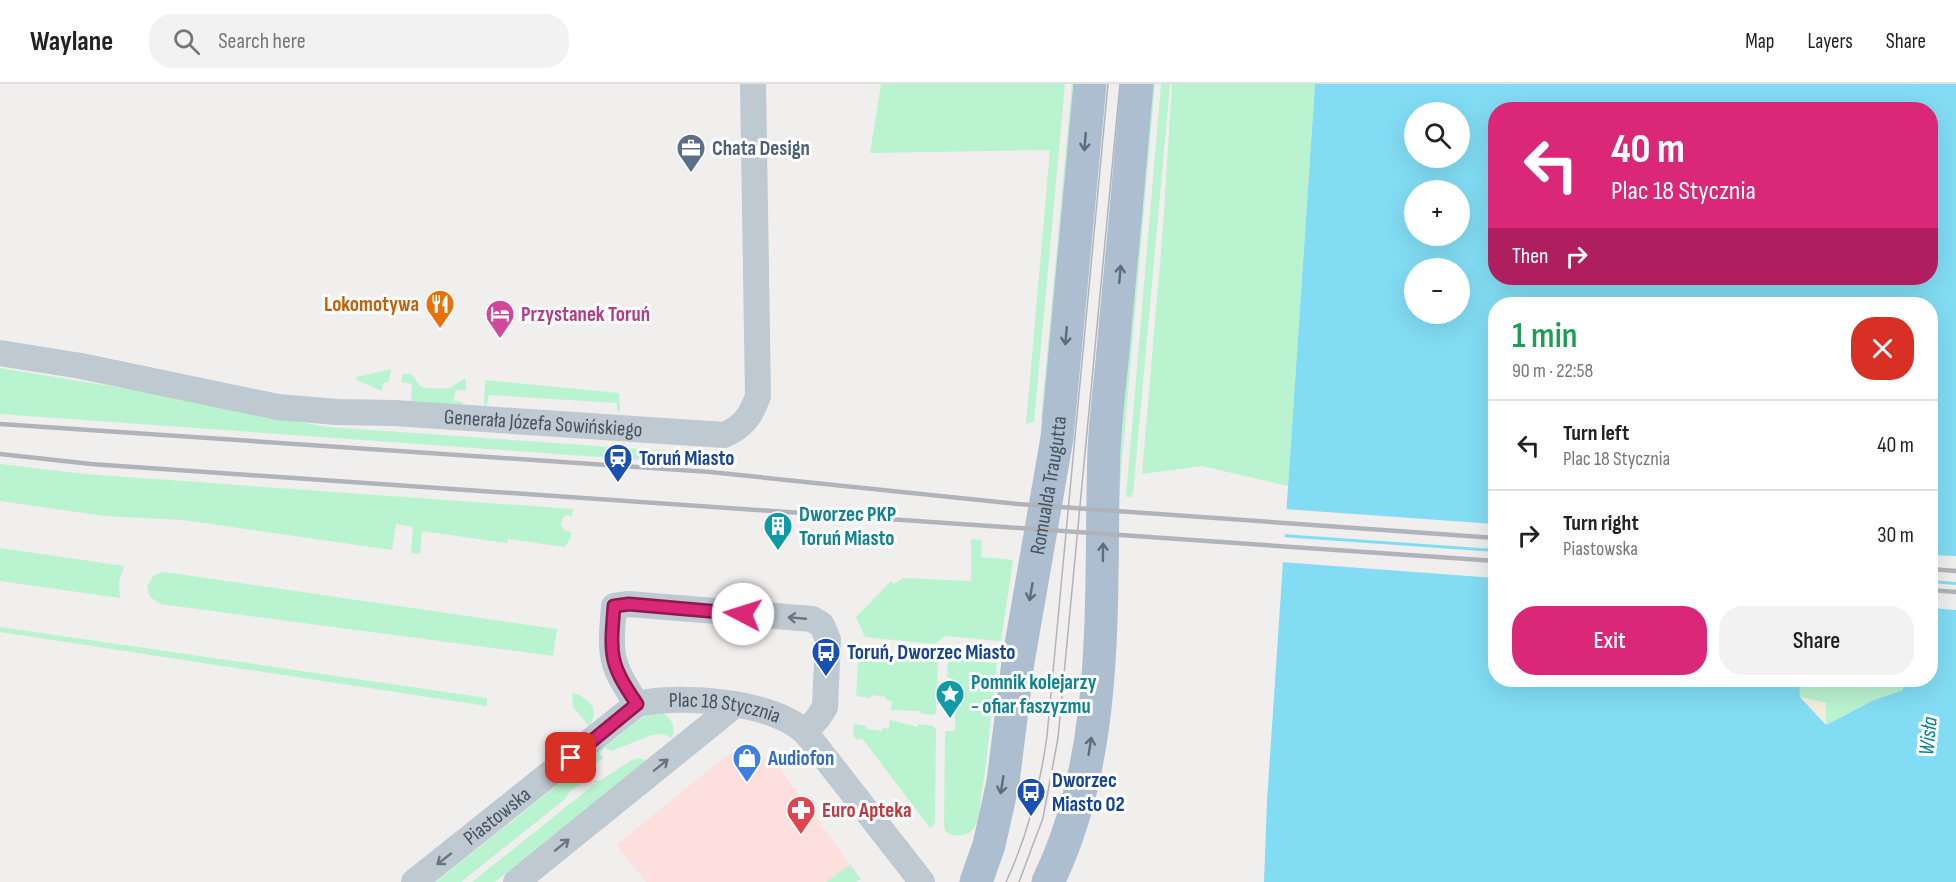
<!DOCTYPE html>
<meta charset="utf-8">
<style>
:root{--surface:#fff;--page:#f2f2f2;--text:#222;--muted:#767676;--line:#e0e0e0;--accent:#db2777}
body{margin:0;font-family:"Sofia Sans Condensed",sans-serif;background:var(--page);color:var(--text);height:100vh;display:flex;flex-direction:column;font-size:22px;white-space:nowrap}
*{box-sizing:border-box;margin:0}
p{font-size:20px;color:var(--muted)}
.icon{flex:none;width:33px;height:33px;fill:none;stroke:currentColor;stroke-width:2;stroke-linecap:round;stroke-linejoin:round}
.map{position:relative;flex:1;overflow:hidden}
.details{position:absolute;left:1488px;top:213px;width:450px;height:390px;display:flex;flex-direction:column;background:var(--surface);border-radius:24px;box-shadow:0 6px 24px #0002}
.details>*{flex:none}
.hud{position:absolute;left:1488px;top:18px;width:450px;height:183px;border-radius:24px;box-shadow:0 6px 24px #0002;background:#db2777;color:#fff;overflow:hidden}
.tools{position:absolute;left:1404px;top:18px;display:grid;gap:12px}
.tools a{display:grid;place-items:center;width:66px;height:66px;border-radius:50%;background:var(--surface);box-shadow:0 6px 24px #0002;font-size:30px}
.pin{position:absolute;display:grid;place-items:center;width:51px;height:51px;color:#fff;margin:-26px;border-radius:12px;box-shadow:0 3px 9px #0006}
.me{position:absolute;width:66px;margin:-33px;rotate:275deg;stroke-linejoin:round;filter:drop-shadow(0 0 4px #0008)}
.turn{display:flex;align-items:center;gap:21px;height:126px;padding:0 24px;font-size:27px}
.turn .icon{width:78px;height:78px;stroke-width:2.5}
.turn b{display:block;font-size:42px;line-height:51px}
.then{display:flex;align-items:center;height:57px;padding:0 24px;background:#0003;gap:12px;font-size:22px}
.round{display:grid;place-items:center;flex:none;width:63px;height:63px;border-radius:24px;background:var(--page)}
.headline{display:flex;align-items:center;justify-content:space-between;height:102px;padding:0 24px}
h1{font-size:36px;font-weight:600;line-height:45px;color:#1e9e55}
.action{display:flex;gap:12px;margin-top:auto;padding:12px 24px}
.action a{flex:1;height:69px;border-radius:24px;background:var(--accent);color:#fff;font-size:24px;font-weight:600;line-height:69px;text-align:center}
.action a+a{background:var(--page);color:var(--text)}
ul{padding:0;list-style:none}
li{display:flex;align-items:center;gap:18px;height:90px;padding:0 24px;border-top:2px solid var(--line)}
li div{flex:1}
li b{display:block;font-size:22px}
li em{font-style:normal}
header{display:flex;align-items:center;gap:36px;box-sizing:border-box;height:84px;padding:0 30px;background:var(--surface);border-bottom:2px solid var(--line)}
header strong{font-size:28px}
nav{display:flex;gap:33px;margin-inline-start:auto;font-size:21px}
.search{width:420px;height:54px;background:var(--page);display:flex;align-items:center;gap:15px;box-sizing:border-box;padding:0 21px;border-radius:24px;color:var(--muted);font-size:22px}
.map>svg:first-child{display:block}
.medical{fill:#fddfdd}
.green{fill:#b9f3cf}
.sand{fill:#f4edde}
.water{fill:#82ddf4;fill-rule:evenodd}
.pier{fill:#f1eeee}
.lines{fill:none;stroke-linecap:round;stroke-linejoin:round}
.street{stroke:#bec9d2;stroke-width:26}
.primary{stroke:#acbed0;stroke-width:33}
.tram{stroke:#b0b4ba;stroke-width:1.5}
.rail{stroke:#b0b4ba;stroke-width:4.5}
.oneway{stroke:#5f6d7a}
.oneway2{stroke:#697681}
.route-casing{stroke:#8e194d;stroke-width:15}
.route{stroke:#db2777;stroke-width:10}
.labels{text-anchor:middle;stroke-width:6;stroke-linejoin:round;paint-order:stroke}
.service-label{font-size:21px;font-weight:bold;fill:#4e5e75;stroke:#fff;text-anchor:start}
.food-label{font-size:21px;font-weight:bold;fill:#c56008;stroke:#fff;text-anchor:end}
.hotel-label{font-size:21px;font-weight:bold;fill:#b23c85;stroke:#fff;text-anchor:start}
.street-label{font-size:21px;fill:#45525e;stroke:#fff}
.transit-label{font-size:21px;font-weight:bold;fill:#164399;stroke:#fff;text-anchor:start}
.culture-label{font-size:21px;font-weight:bold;fill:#0d838f;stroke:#fff;text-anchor:start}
.shop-label{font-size:21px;font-weight:bold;fill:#366cbe;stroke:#fff;text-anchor:start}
.health-label{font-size:21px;font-weight:bold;fill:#be3a42;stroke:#fff;text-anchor:start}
.water-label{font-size:22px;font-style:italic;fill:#037e9d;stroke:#fff}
</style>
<header>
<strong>Waylane</strong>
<div class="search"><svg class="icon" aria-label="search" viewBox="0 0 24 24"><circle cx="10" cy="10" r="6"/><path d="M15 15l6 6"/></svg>Search here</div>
<nav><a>Map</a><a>Layers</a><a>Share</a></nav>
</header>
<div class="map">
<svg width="1956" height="798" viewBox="0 0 1956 798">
<rect width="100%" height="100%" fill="#f1eeee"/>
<!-- medical -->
<path class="medical" d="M730 669 773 675 861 795 856 798H646L616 761Z"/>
<!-- green -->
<g class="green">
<path d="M881 0H1065L1034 338 1026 340 1050 66 870 69Z"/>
<path d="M1072 0H1078L1045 347 1041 336Z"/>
<path d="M1149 0H1155L1119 412 1118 367Z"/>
<path d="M1161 0H1170L1133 409 1130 413H1126Z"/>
<path d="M1172 0H1315L1288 402 1202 382 1142 390 1163 144Z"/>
<path d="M0 284 208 318 233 327 328 343 725 371V382L0 330Z"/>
<path d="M391 285 389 298 383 299 382 307 356 296 357 293Z"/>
<path d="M403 290H411C415 293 417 299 420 302 423 305 445 305 450 304 457 301 458 296 466 295V306H456L453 317 463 318 462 321 411 318 412 300 401 298Z"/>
<path d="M485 296 619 309 620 327H617V319L489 311 487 321 484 322Z"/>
<path d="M0 380 84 390 573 425 572 432 566 431 562 435 561 441 565 447 571 448V453L565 463 508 455 507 459 422 447 420 470 411 469 413 443 396 440 392 466 183 436 104 432 0 417Z"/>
<path d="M971 455 982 456 981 473 1013 476 1001 557 945 552 934 560 865 553 856 533 891 497 894 500 904 494 971 497Z"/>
<path d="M0 464 124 482 119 498 120 514 0 497Z"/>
<path d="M164 488 557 545 553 572 160 520 150 513 147 502 154 491Z"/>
<path d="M0 543 487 614V622L0 548Z"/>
<path d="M859 566 938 573 936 629 932 631 920 629V627L891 626 892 617 886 616V613L871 611 870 614 856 612Z"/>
<path d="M948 574 997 579C991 623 989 668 981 712 980 722 979 736 974 744 968 753 952 754 945 747L944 741 945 647H955V630H946L947 609 950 608V594L947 593Z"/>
<path d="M1799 596H1903V606L1874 616 1826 641V619L1800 613Z"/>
<path d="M572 609C588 612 601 626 589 642L573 623Z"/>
<path d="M661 628C672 634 676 642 672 654L663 650 652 651 611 667 605 664 599 669 603 674 596 679 593 674 583 681 585 689 584 697H599L632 676 640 674 646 677 495 798H472L597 698C580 697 573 702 564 716L461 798H436L641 634 651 629Z"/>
<path d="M890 636 918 643V640L933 642 936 646 935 740 930 744 862 654 857 656 853 651 854 640 866 642 867 645 882 647 883 644 889 645Z"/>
<path d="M850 781 861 795 856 798H826Z"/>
</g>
<!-- sand -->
<path class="sand" d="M1800 613 1826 619V641Z"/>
<!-- water -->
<path class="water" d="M1315 0H1956V798H1264L1267 717ZM1496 26H1930V194H1496ZM1414 28H1460V74H1414ZM1414 106H1460V152H1414ZM1414 184H1460V230H1414ZM1496 220H1930V596H1903V606L1874 616 1826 641 1800 613 1799 596H1496Z"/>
<!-- pier -->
<g class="pier">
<path d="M1284 425 1495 440V465L1282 450Z"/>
<path d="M1282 453 1495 468V494L1280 478Z"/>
<path d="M1931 471 1956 472V498L1931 496Z"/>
<path d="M1931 499 1956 501V526L1931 524Z"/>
</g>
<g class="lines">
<!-- street -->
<g class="street">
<path id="s1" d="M0 269 81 282 278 323 337 328 394 329 724 351C743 343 751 332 758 312L753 0"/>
<path d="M637 620C609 579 610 571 614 522L629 520 812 535 822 541 828 556 825 623 818 634 805 648"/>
<path id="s2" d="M414 798 637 620C682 610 770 617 805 648L922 798"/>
<path d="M516 798 735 621"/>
</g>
<!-- primary -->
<g class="primary">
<path id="s3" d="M976 798 989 761 1003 698 1018 578 1057 354 1090 0"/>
<path d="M1048 798C1113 664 1099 510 1104 366 1106 325 1112 284 1115 244 1123 163 1130 81 1137 0"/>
</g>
<!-- tram -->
<g class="tram">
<path d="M1006 798C1028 751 1040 703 1047 652L1108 0"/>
<path d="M1019 798 1043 734 1058 654 1120 0"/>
</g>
<!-- rail -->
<g class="rail">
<path d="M0 340 710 388 1018 420 1496 454"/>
<path d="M0 370 91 380 1496 477"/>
<path d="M1930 485 1956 487"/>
<path d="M1930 506 1956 508"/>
</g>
</g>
<!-- one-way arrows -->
<defs><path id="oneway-shaft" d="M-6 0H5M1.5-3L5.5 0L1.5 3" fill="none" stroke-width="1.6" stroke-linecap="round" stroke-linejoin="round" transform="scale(1.5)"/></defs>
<g class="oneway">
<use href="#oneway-shaft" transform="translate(1085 58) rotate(95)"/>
<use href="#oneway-shaft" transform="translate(1120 190) rotate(-85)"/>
<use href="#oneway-shaft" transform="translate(1066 252) rotate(95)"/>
<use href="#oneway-shaft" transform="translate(1103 468) rotate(-89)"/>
<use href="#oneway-shaft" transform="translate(1031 508) rotate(100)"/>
<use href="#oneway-shaft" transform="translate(1090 662) rotate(-81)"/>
<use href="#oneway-shaft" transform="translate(1002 701) rotate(99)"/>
</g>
<g class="oneway2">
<use href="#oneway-shaft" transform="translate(797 534) rotate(-175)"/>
<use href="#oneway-shaft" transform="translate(661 681) rotate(-39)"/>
<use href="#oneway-shaft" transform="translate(562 761) rotate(-39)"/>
<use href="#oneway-shaft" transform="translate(444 775) rotate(142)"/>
</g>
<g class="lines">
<!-- route casing -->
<g class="route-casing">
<path id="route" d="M571 674 637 620C609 579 610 572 614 522L629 520 743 530"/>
</g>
<!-- route -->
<use href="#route" class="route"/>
</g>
<!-- icons -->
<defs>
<g id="office-pin" transform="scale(1.5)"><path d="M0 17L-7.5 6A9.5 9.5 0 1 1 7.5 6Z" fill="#5c6f8a" stroke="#fff"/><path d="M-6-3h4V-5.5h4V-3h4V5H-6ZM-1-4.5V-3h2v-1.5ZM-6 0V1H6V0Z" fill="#fff"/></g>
<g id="restaurant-pin" transform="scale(1.5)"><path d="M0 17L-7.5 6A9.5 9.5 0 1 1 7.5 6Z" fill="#e8710a" stroke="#fff"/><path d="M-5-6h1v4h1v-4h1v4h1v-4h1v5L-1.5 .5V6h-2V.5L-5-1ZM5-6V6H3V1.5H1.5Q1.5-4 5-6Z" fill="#fff"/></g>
<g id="hotel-pin" transform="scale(1.5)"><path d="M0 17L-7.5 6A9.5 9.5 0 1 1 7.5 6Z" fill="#d1479c" stroke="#fff"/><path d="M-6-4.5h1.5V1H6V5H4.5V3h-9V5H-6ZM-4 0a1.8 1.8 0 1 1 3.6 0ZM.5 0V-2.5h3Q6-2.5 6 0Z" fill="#fff"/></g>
<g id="station-pin" transform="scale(1.5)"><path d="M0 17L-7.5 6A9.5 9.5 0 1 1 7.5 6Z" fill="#1a4fb4" stroke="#fff"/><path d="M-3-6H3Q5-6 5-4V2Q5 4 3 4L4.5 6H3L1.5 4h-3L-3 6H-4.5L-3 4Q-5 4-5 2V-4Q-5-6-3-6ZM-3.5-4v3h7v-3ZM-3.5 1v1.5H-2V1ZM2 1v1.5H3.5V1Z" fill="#fff"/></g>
<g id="building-pin" transform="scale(1.5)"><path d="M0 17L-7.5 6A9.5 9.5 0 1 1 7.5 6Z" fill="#0f9aa8" stroke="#fff"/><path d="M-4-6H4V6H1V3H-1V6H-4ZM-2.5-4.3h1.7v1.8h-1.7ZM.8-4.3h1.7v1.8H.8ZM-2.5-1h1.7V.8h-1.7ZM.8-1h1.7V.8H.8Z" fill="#fff"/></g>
<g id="bus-pin" transform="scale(1.5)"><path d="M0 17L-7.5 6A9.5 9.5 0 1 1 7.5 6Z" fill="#1a4fb4" stroke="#fff"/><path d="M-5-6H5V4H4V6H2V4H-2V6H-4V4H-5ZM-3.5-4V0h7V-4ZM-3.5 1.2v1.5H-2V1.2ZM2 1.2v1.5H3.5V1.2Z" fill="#fff"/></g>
<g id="sight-pin" transform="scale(1.5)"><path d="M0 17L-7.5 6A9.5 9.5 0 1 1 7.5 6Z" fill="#0f9aa8" stroke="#fff"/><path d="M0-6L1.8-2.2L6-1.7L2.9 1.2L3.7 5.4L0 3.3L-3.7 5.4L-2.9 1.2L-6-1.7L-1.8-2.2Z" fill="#fff"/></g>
<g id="shop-pin" transform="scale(1.5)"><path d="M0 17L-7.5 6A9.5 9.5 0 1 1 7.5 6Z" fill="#3f7fe0" stroke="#fff"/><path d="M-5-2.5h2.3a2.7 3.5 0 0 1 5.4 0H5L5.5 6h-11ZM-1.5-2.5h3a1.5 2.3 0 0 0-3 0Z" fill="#fff"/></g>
<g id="pharmacy-pin" transform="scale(1.5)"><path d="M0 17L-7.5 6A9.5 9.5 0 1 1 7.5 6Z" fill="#e0444e" stroke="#fff"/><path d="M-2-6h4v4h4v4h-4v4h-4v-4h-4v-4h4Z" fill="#fff"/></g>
</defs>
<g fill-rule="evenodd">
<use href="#office-pin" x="691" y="64"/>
<use href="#restaurant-pin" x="440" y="220"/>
<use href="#hotel-pin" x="500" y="230"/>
<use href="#station-pin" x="618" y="374"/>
<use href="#building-pin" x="778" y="442"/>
<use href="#bus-pin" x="826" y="568"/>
<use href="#sight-pin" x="950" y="610"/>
<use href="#shop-pin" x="747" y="674"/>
<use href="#bus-pin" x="1031" y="708"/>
<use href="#pharmacy-pin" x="801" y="726"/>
</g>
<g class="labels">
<!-- service labels -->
<g class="service-label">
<text x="712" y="71">Chata Design</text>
</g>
<!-- food labels -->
<g class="food-label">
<text x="419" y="227">Lokomotywa</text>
</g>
<!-- hotel labels -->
<g class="hotel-label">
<text x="521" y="237">Przystanek Toruń</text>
</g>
<!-- street labels -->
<g class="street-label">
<text dy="7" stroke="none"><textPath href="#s1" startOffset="549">Generała Józefa Sowińskiego</textPath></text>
<text dy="7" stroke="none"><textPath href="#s3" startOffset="404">Romualda Traugutta</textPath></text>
<text dy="7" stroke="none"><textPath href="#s2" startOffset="374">Plac 18 Stycznia</textPath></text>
<text dy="7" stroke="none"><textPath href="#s2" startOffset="106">Piastowska</textPath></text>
</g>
<!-- transit labels -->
<g class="transit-label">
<text x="639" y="381">Toruń Miasto</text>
<text x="847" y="575">Toruń, Dworzec Miasto</text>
<text x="1052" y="703">Dworzec<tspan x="1052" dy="24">Miasto 02</tspan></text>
</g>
<!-- culture labels -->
<g class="culture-label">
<text x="799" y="437">Dworzec PKP<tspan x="799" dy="24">Toruń Miasto</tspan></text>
<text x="971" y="605">Pomnik kolejarzy<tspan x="971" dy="24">- ofiar faszyzmu</tspan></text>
</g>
<!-- shop labels -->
<g class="shop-label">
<text x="768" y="681">Audiofon</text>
</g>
<!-- health labels -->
<g class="health-label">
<text x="822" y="733">Euro Apteka</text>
</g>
<!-- water labels -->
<g class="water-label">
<text transform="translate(1927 652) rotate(-84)" y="8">Wisła</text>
</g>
</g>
</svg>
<div class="tools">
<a><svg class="icon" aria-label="search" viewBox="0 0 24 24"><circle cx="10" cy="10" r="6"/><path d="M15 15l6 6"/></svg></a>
<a>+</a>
<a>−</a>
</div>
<div class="pin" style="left:571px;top:674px;background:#d93025"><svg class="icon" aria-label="arrive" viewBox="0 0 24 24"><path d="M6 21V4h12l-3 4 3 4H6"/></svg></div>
<svg class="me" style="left:743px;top:530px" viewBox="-20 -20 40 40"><circle r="19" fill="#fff"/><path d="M0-13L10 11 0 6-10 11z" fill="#db2777"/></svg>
<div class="hud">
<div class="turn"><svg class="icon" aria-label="left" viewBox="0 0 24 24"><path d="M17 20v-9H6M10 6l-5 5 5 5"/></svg><div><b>40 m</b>Plac 18 Stycznia</div></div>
<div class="then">Then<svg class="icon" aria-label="right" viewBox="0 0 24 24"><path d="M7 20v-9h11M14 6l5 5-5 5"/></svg></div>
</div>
<section class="details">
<div class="headline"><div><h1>1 min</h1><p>90 m · 22:58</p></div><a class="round" style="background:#d93025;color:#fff"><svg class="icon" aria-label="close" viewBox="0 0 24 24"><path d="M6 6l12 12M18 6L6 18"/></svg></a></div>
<ul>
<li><svg class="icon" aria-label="left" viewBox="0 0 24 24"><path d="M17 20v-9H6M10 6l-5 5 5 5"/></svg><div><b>Turn left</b><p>Plac 18 Stycznia</p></div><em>40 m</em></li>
<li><svg class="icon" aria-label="right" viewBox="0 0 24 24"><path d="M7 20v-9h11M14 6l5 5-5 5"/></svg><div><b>Turn right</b><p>Piastowska</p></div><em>30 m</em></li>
</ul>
<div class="action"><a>Exit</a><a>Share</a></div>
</section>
</div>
